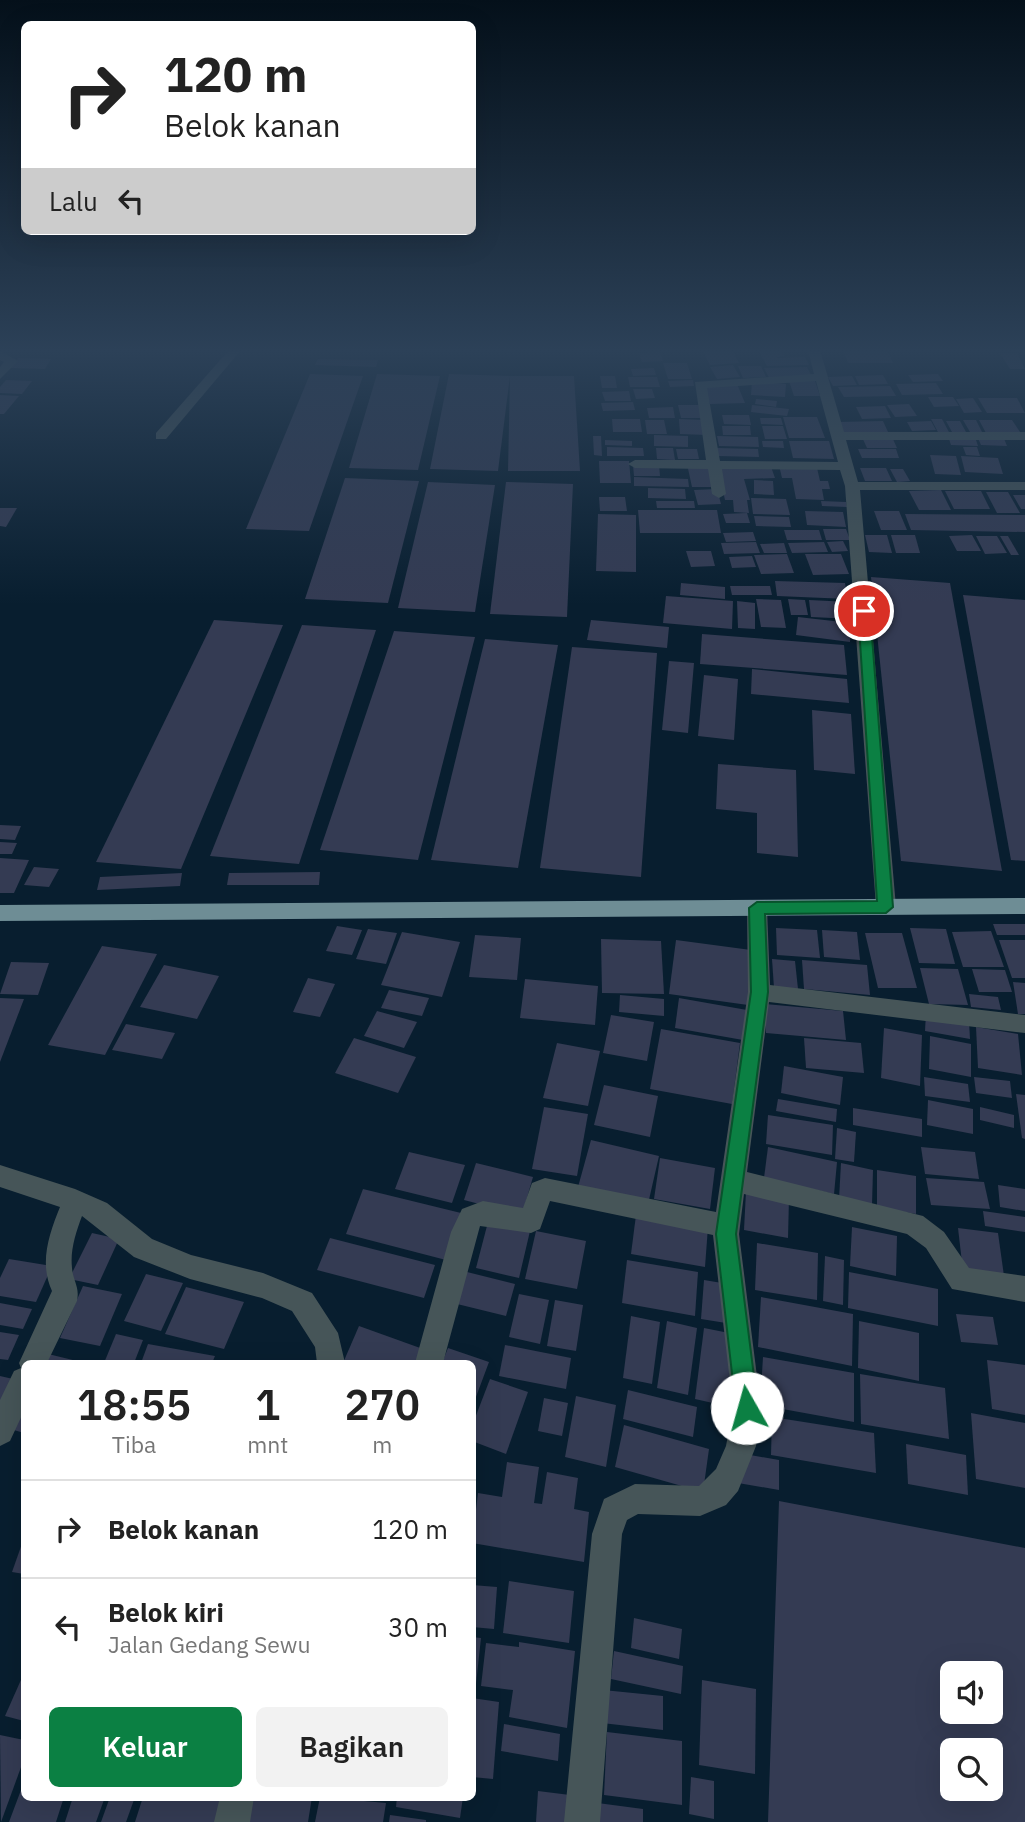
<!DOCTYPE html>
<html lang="id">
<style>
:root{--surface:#fff;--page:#f2f2f2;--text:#222;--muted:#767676;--line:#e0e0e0;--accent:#0b8043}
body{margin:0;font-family:"IBM Plex Sans",sans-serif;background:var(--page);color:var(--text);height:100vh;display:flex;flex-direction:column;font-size:26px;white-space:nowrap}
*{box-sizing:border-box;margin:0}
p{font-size:23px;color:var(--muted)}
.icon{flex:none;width:38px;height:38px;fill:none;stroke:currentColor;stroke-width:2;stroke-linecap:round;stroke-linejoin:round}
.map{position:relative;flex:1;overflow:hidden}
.panel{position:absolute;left:21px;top:1360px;width:455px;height:441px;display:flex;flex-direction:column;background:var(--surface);border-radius:10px;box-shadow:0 7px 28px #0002}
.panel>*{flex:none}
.top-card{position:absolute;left:21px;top:21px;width:455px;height:214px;border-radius:10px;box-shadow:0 7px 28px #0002;background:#fff;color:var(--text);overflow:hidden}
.fabs{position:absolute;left:940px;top:1661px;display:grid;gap:14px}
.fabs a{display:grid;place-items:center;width:63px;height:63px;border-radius:10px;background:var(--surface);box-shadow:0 7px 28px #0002;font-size:35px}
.pin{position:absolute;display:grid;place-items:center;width:60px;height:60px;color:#fff;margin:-30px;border:4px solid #fff;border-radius:50%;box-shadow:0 2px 7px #0007}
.me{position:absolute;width:77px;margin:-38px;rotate:353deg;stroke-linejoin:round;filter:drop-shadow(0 0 5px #0008)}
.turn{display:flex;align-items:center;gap:24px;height:147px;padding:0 28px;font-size:32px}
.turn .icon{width:91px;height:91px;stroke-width:2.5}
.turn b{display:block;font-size:49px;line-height:60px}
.then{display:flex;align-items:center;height:66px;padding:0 28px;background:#0003;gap:14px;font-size:26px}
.eta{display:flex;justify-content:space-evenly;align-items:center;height:119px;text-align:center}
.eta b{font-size:42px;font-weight:600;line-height:49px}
.action{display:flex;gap:14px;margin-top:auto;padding:14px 28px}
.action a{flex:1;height:80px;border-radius:10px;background:var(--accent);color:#fff;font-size:28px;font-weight:600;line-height:80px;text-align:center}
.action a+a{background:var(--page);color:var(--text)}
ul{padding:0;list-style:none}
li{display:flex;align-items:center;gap:21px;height:98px;padding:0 28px;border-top:2px solid var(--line)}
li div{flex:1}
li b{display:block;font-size:26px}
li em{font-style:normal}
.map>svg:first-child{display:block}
.building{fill:#343b53;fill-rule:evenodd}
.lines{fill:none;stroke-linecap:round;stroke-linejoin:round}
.minor{fill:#465558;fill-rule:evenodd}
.major{fill:#6e8d95;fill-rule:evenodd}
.route{fill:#0b8043;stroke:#07532c;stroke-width:2}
</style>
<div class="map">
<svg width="1025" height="1822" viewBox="0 0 1025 1822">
<rect width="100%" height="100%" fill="#081e2f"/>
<!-- building -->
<g class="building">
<path d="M758 350H781L784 356 774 358 805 357 809 365 767 366Z"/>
<path d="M843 350H887L893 363H848Z"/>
<path d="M733 351 739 363 710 365 703 352Z"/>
<path d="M660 352 663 361 642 362 639 353Z"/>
<path d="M1000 353H1017L1025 369H1010Z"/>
<path d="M18 358 51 359 45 369 11 368Z"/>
<path d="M318 359 378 360 376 367 315 365Z"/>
<path d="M663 363H687L692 379H668Z"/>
<path d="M733 365 740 377 717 379 710 367Z"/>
<path d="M738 366H761L766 377 743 378Z"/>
<path d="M807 367 812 377 769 378 764 368Z"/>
<path d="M654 368 656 375 633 376 631 369Z"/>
<path d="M310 374 363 376 309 531 246 529Z"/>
<path d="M377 374 440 376 418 470 349 468Z"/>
<path d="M449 374 510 376 498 471 430 469Z"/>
<path d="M938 374 943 381 913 382 908 375Z"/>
<path d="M883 375 888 384 859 385 855 376Z"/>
<path d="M510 376H574L580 471H508Z"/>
<path d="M600 376H615L617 388H602Z"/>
<path d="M852 376 857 385 833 386 828 377Z"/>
<path d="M628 377H657L660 387H630Z"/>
<path d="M6 380 32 381 22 394 0 393V387Z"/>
<path d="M693 380 694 386 670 387 668 381Z"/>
<path d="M752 381 786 384 785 397 751 395Z"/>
<path d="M789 381H815L820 396H794Z"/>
<path d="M936 383 943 394 902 395 896 384Z"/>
<path d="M737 384 745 403 710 404 702 385Z"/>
<path d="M890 386 896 396 844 397 838 387Z"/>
<path d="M633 389H652L655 398 636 399Z"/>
<path d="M629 391 631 401H605L602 392Z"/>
<path d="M0 395 19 396 4 414H0Z"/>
<path d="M928 397H953L959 406 934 407Z"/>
<path d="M973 398 982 412 964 413 956 399Z"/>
<path d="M978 398H1017L1025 413H987Z"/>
<path d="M756 399 777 401 776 407 755 404Z"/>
<path d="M633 402 635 410 603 411 601 403Z"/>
<path d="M909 404 917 416 895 417 887 405Z"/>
<path d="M678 405H703L706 418H681Z"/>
<path d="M752 405 789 409 787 416 751 412Z"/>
<path d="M885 406 891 418 862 419 856 407Z"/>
<path d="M673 407 675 418H649L647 408Z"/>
<path d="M722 415H749L751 425 724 424Z"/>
<path d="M783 417H817L825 438H789Z"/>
<path d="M760 418H781L783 425 761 424Z"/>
<path d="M612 419H640L642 432H613Z"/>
<path d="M679 419 705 420 707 435 680 434Z"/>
<path d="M931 419H942L950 434H939Z"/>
<path d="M645 420H664L667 434H647Z"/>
<path d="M963 420H976L982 432H970Z"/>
<path d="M979 420H1012L1020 432 986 433Z"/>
<path d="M883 421 888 432 842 433 837 422Z"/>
<path d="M931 421 936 430 912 431 907 422Z"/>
<path d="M946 421H960L966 432H952Z"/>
<path d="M722 426H750L751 435H723Z"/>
<path d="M762 426H783L787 439H765Z"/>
<path d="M654 435 688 436V447L654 446Z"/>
<path d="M593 436H601L602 456 594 455Z"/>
<path d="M717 436 758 437 759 447 719 446Z"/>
<path d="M948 436 975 437 978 446 951 445Z"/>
<path d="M977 436H1003L1007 446 981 445Z"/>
<path d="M862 437H892L897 448H867Z"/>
<path d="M605 440 632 441V446L605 445Z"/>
<path d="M762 441H783L784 448 763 447Z"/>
<path d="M789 441H829L834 459 793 458Z"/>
<path d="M607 447 643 448 644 456H607Z"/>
<path d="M963 447H977L980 456 966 455Z"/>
<path d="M656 448H673L675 460 657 459Z"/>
<path d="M717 448 758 449 759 457 718 456Z"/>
<path d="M676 449H697L699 459H678Z"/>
<path d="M858 449H896L899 458H862Z"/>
<path d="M930 455 956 456 961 475 935 474Z"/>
<path d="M961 456 998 458 1003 474 965 472Z"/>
<path d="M599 461H629L631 483H600Z"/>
<path d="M687 464H709L717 487H692Z"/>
<path d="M770 464 775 478 744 479 750 500H747L749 513 734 512 733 500H725L717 465Z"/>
<path d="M633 465H659L660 476H634Z"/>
<path d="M779 465 817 468 820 481H828L830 489H822L824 500 796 499 792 478H782Z"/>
<path d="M860 468H886L892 481H865Z"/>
<path d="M890 469H903L910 481 897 482Z"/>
<path d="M634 477 688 479 689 487 634 486Z"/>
<path d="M345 478 419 481 388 603 305 599Z"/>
<path d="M754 480 773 481 774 495 754 494Z"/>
<path d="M428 482 495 485 475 612 398 608Z"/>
<path d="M506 482 573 484 567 617 490 614Z"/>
<path d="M648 488 685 489 686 499 648 498Z"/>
<path d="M717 489 721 504 698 505 694 490Z"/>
<path d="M941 490 951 510H919L909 491Z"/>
<path d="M945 491H981L990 509H954Z"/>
<path d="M986 492H1008L1020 513H997Z"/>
<path d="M1013 495H1025V509H1021Z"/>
<path d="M599 497H625L627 511H600Z"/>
<path d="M751 498 786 499 790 515 753 514Z"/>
<path d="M656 501H694L695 508H657Z"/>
<path d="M821 501 846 502 847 507 822 506Z"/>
<path d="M0 508H17L6 527 0 526Z"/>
<path d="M638 510H717L721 533H640Z"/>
<path d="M805 511 843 512 846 527 807 525Z"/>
<path d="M874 511H899L907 530H881Z"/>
<path d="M747 513 750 523H726L723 514Z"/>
<path d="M598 514 636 515V572L596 571Z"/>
<path d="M905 514 1025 515V532L911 530Z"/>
<path d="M754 516 789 517 791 527 756 526Z"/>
<path d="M823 529H846L850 540H826Z"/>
<path d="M784 530H819L822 540H787Z"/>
<path d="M753 532 756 541 726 542 723 533Z"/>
<path d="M865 535H887L892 553 869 552Z"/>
<path d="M891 535H915L920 553H896Z"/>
<path d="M972 535 981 551H957L949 536Z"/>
<path d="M976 536H997L1007 553 985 554Z"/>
<path d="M1000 536H1008L1019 555H1011Z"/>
<path d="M843 541 848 551 832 552 827 542Z"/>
<path d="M756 542 760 553 724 554 721 543Z"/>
<path d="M824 542 828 552 792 553 788 543Z"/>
<path d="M784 543 787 553H764L760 544Z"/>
<path d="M686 551H711L715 566 691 567Z"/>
<path d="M787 554 794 573 761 574 754 555Z"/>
<path d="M805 554H841L849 574 813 575Z"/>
<path d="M752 556 756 567 732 568 729 557Z"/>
<path d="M871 577 950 583 1002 871 901 861Z"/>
<path d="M775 581 845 583 848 599 777 596Z"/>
<path d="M681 583 725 587V599L680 595Z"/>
<path d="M730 586H770L772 595H732Z"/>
<path d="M963 595 1025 600V861L1011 860Z"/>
<path d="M666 596 733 601 732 629 663 623Z"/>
<path d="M756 599 781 600 786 628 761 627Z"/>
<path d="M788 599 805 600 808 615H791Z"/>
<path d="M809 600 850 602 853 619 811 617Z"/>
<path d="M737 601 755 603V629L738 628Z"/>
<path d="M798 617 851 623 850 642 796 635Z"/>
<path d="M214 620 283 625 181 869 96 862Z"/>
<path d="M591 620 669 627 667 648 587 640Z"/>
<path d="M302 625 376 630 299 864 210 856Z"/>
<path d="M394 631 475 637 418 860 320 850Z"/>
<path d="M702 634 844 645 847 675 700 664Z"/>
<path d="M485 639 558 645 518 868 431 860Z"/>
<path d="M572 647 657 653 641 877 540 868Z"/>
<path d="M669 661 694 663 688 733 662 730Z"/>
<path d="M752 669 847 679 849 703 751 694Z"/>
<path d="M704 675 738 679 734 740 698 736Z"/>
<path d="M812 710 851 714 855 774 814 770Z"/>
<path d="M718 764 796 770 798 857 757 853V813L716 809Z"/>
<path d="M0 825 21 826 15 840 0 839Z"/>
<path d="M0 842 17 843 12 854H0Z"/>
<path d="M0 858 29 860 14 893H0Z"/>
<path d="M34 867 59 869 49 887 24 885Z"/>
<path d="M320 872 319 885H227L229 873Z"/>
<path d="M182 873 180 886 97 890 100 877Z"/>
<path d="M993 924H1025V935H997Z"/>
<path d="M337 926 362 930 352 955 326 951Z"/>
<path d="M776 928 817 930 820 958 777 955Z"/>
<path d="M910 928 946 929 955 964 919 963Z"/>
<path d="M368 929 397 933 386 964 356 959Z"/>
<path d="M822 930 857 932 860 960 824 957Z"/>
<path d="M991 931 1004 967H963L952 932Z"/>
<path d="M402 932 460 942 442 997 381 985Z"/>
<path d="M865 933H902L917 988H878Z"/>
<path d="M475 935 521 938 517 980 469 977Z"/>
<path d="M601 939 661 941 664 994 602 993Z"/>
<path d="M676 940 751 950 748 1005 669 994Z"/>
<path d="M999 940H1025V978H1012Z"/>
<path d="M102 946 157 954 105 1055 48 1045Z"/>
<path d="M772 959 795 961 798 989 774 988Z"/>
<path d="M802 960 867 965 870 995 804 989Z"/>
<path d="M11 962 49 963 38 995 0 994Z"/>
<path d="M164 965 219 976 197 1019 140 1007Z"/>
<path d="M920 968 958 969 968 1005 929 1004Z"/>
<path d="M972 969 1005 970 1012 992H979Z"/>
<path d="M308 978 335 984 320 1017 293 1012Z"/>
<path d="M525 979 598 986 595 1025 520 1018Z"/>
<path d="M1013 982 1025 983V1014H1018Z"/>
<path d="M389 990 429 998 422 1016 381 1008Z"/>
<path d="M969 994 998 997 1001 1010 971 1007Z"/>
<path d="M620 995 664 999V1016L619 1012Z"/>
<path d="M0 998 24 999 0 1062Z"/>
<path d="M679 998 747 1010 743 1040 675 1028Z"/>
<path d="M765 1004 843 1011 846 1040 766 1033Z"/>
<path d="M377 1011 417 1022 404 1048 364 1036Z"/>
<path d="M926 1013 969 1021 970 1039 925 1031Z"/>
<path d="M611 1015 654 1022 647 1061 603 1053Z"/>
<path d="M126 1024 175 1033 162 1059 112 1050Z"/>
<path d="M976 1027 1018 1034 1022 1075 978 1068Z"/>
<path d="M884 1028 922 1035 920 1086 881 1078Z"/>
<path d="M661 1029 740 1043 732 1104 650 1089Z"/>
<path d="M930 1036 971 1044V1077L929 1069Z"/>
<path d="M354 1038 416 1057 398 1093 335 1073Z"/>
<path d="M804 1038 861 1043 864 1073 806 1068Z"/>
<path d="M557 1043 600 1051 588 1106 543 1098Z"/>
<path d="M784 1066 843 1077 840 1105 781 1093Z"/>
<path d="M924 1077 968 1084 970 1102 925 1096Z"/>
<path d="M974 1077 1010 1081 1012 1098 976 1093Z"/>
<path d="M604 1085 658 1096 650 1137 594 1125Z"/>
<path d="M1016 1094 1025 1095V1139L1022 1138Z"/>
<path d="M778 1099 837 1109 836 1122 776 1111Z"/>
<path d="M928 1100 973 1109V1134L927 1125Z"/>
<path d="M544 1107 588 1114 577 1176 532 1169Z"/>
<path d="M980 1107 1014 1115V1128L980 1120Z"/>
<path d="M853 1108 922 1119V1137L853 1125Z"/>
<path d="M768 1115 833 1125 832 1155 766 1144Z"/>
<path d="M837 1128 856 1132 854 1162 835 1159Z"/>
<path d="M591 1140 659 1156 648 1204 578 1187Z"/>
<path d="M768 1147 837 1162 834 1194 764 1178Z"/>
<path d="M921 1147 975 1152 979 1179 925 1174Z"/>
<path d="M409 1152 465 1165 452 1203 395 1189Z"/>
<path d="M660 1158 715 1168 710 1209 654 1199Z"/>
<path d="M476 1163 533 1177 522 1215 464 1200Z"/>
<path d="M841 1163 873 1170 872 1205 839 1199Z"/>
<path d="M877 1170 916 1176V1214L877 1207Z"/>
<path d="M926 1178 984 1182 990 1209 931 1205Z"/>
<path d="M998 1185 1025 1189V1211L1000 1207Z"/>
<path d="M363 1189 461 1213 446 1260 346 1234Z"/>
<path d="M746 1191 789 1198 788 1238 744 1230Z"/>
<path d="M983 1211 1025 1217V1232L985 1226Z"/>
<path d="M636 1215 708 1227 705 1267 631 1254Z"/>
<path d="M488 1222 530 1231 519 1278 476 1268Z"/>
<path d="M852 1227 897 1236 896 1276 850 1266Z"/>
<path d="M958 1228 998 1233 1004 1276 963 1271Z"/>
<path d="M536 1231 586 1241 577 1289 525 1279Z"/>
<path d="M92 1233 119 1239 98 1285 69 1279Z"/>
<path d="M330 1238 435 1265 424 1298 317 1270Z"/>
<path d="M757 1243 818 1253 817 1300 755 1290Z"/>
<path d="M825 1256 844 1260 843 1305 823 1301Z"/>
<path d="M9 1259 52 1266 36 1302 0 1296V1278Z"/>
<path d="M627 1260 698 1272 695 1316 622 1303Z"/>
<path d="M463 1271 515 1284 506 1316 453 1303Z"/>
<path d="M849 1272 938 1289V1326L848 1308Z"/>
<path d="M146 1274 183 1283 161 1331 124 1321Z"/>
<path d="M704 1280 728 1284 726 1323 701 1319Z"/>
<path d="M83 1286 122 1294 100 1346 60 1338Z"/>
<path d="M186 1287 244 1302 224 1349 165 1334Z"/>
<path d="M519 1294 549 1300 540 1344 509 1337Z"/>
<path d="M761 1297 853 1314 852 1366 758 1347Z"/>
<path d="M555 1300 583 1305 576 1351 547 1346Z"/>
<path d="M0 1303 32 1309 23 1329 0 1325Z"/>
<path d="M956 1314 993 1317 998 1345 961 1342Z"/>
<path d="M631 1316 660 1322 652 1384 623 1378Z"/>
<path d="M667 1321 697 1328 688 1395 657 1388Z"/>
<path d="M859 1321 919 1333V1381L858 1368Z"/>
<path d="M359 1326 423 1349 417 1363H343Z"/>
<path d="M704 1328 734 1334 726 1406 695 1399Z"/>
<path d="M0 1332 19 1335 8 1360 0 1359Z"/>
<path d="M116 1334 143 1340 134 1363H104Z"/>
<path d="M148 1344 215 1356 212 1363H141Z"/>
<path d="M505 1345 571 1358 566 1389 499 1376Z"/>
<path d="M448 1348 489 1362 473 1405 472 1363H442Z"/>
<path d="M44 1353 81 1362V1363H39Z"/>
<path d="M763 1357 854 1373V1422L760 1405Z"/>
<path d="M987 1360 1025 1365V1415L992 1409Z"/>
<path d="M860 1374 945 1388 949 1439 861 1424Z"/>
<path d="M0 1376 22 1381 0 1418Z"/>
<path d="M490 1379 528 1392 506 1454 472 1441V1426Z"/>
<path d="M628 1390 697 1407 693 1437 623 1419Z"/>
<path d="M24 1392V1433L7 1428Z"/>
<path d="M576 1396 616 1405 606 1467 565 1457Z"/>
<path d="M544 1398 568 1403 562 1436 538 1431Z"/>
<path d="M971 1413 1025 1423V1488L976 1479Z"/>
<path d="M772 1417 874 1433 876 1473 771 1455Z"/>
<path d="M624 1425 709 1449 703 1492 615 1467Z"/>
<path d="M906 1444 966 1455 968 1495 908 1484Z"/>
<path d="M739 1453 779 1460V1490L738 1483Z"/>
<path d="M507 1462 539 1467 534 1503 542 1504 547 1472 578 1478 574 1509 589 1512 584 1562 472 1543 478 1493 502 1497Z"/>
<path d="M779 1501 1025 1548V1822H768ZM952 1673H990V1712H952ZM952 1750H990V1788H952Z"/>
<path d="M24 1538V1574L12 1572Z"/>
<path d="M509 1581 574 1591 569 1643 503 1633Z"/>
<path d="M472 1585 497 1587 494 1629 472 1627Z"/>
<path d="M634 1618 682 1629 679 1659 631 1648Z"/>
<path d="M472 1637 481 1638 476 1684H472Z"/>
<path d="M519 1642 575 1651 567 1728 509 1717 513 1690 481 1686 486 1643 519 1647Z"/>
<path d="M614 1651 683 1666 681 1694 611 1679Z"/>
<path d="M24 1673V1721L5 1716Z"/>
<path d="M702 1680 756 1689 755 1774 699 1765Z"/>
<path d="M603 1690 663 1696V1730L602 1723Z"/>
<path d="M472 1698 499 1702 493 1779 472 1777Z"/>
<path d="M504 1724 560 1734 558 1761 501 1751Z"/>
<path d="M607 1732 682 1741V1805L604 1795Z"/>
<path d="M0 1735 24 1740V1759L1 1822Z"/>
<path d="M691 1777 714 1781V1819L689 1814Z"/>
<path d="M24 1782V1797H64L56 1822H9Z"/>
<path d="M538 1791 570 1795 568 1822H536Z"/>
<path d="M73 1797H105L96 1822H65Z"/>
<path d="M110 1797H135L126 1822H101Z"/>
<path d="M143 1797H222L215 1822H135Z"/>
<path d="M246 1797H312L308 1822H240Z"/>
<path d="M320 1797 386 1803 383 1822H315Z"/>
<path d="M397 1797H463L460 1818 396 1807Z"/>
<path d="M590 1802 643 1809V1822H589Z"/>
<path d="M390 1815 426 1820V1822H389Z"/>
</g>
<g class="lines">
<!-- minor -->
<g class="minor">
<path d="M229 350H241L166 439H156V433Z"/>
<path d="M808 350H820L844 432H1025V440H846L858 482H1025V490H860L896 907 893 912H879L876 907 845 486 840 470 722 469 726 494 719 498 712 494 708 469 635 468 628 464 635 460H706L695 382 814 374ZM816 381 838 462 720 461 707 388Z"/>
<path d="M0 351 18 361 0 379V367L4 362 0 360Z"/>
<path d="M757 900 764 903 767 908 770 985 1025 1015V1033L769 1002 747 1172 923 1216 944 1232 969 1268 1025 1276V1302L952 1289 926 1248 907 1234 744 1194 739 1234 761 1408 756 1446 738 1491 726 1505 700 1516 638 1514 627 1520 622 1534 600 1822H564L592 1534 604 1499 635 1484 699 1486 716 1469 726 1446 733 1408 713 1235 550 1201 540 1229 531 1233 480 1226 443 1363H415L451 1232 462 1209 483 1201 523 1208 532 1183 545 1178 716 1212 748 992 747 908 750 903Z"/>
<path d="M0 1165 75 1189 107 1203 152 1239 191 1255 263 1273 312 1293 338 1333 345 1363H317L315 1347 292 1311 262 1298 190 1279 134 1257 82 1216C76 1232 70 1250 72 1268 73 1281 80 1287 77 1301L47 1363H24V1411L10 1441 0 1446V1400L14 1371 21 1368 19 1363 52 1291C39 1263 49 1234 60 1207L0 1187Z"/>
<path d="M220 1797H254L250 1822H214Z"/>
</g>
<!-- major -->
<path class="major" d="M1025 898V914L0 921V905Z"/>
</g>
<!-- sky -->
<linearGradient id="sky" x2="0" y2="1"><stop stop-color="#04101a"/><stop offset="0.58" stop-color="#2c4158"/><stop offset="1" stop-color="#2c4158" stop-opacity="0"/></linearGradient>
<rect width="1025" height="605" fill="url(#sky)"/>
<!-- route -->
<path class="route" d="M864 607 870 611 893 907 886 913 765 914 768 992 736 1234 758 1408 755 1415 747 1419 740 1415 736 1408 716 1234 751 992 749 908 757 902 877 901 858 611Z"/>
</svg>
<div class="fabs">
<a><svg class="icon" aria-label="sound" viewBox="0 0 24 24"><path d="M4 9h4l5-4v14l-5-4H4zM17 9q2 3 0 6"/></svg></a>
<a><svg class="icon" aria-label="search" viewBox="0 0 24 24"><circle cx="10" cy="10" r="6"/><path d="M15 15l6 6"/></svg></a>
</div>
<div class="pin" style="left:864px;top:611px;background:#d93025"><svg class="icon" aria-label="arrive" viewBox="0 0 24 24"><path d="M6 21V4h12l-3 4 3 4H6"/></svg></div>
<svg class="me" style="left:747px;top:1408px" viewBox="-20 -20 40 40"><circle r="19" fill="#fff"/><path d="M0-13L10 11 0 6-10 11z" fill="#0b8043"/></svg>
<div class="top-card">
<div class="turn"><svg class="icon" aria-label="right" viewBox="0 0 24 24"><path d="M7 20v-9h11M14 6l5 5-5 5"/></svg><div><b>120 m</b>Belok kanan</div></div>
<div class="then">Lalu<svg class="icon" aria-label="left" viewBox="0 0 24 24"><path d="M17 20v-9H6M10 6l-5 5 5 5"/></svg></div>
</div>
<section class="panel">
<div class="eta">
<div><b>18:55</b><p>Tiba</p></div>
<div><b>1</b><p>mnt</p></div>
<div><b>270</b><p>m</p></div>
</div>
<ul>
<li><svg class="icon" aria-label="right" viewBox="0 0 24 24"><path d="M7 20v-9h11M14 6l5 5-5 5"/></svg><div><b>Belok kanan</b></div><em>120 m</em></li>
<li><svg class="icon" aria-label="left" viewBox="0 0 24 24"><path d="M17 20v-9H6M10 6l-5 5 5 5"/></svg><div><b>Belok kiri</b><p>Jalan Gedang Sewu</p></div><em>30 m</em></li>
</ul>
<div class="action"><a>Keluar</a><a>Bagikan</a></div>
</section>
</div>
